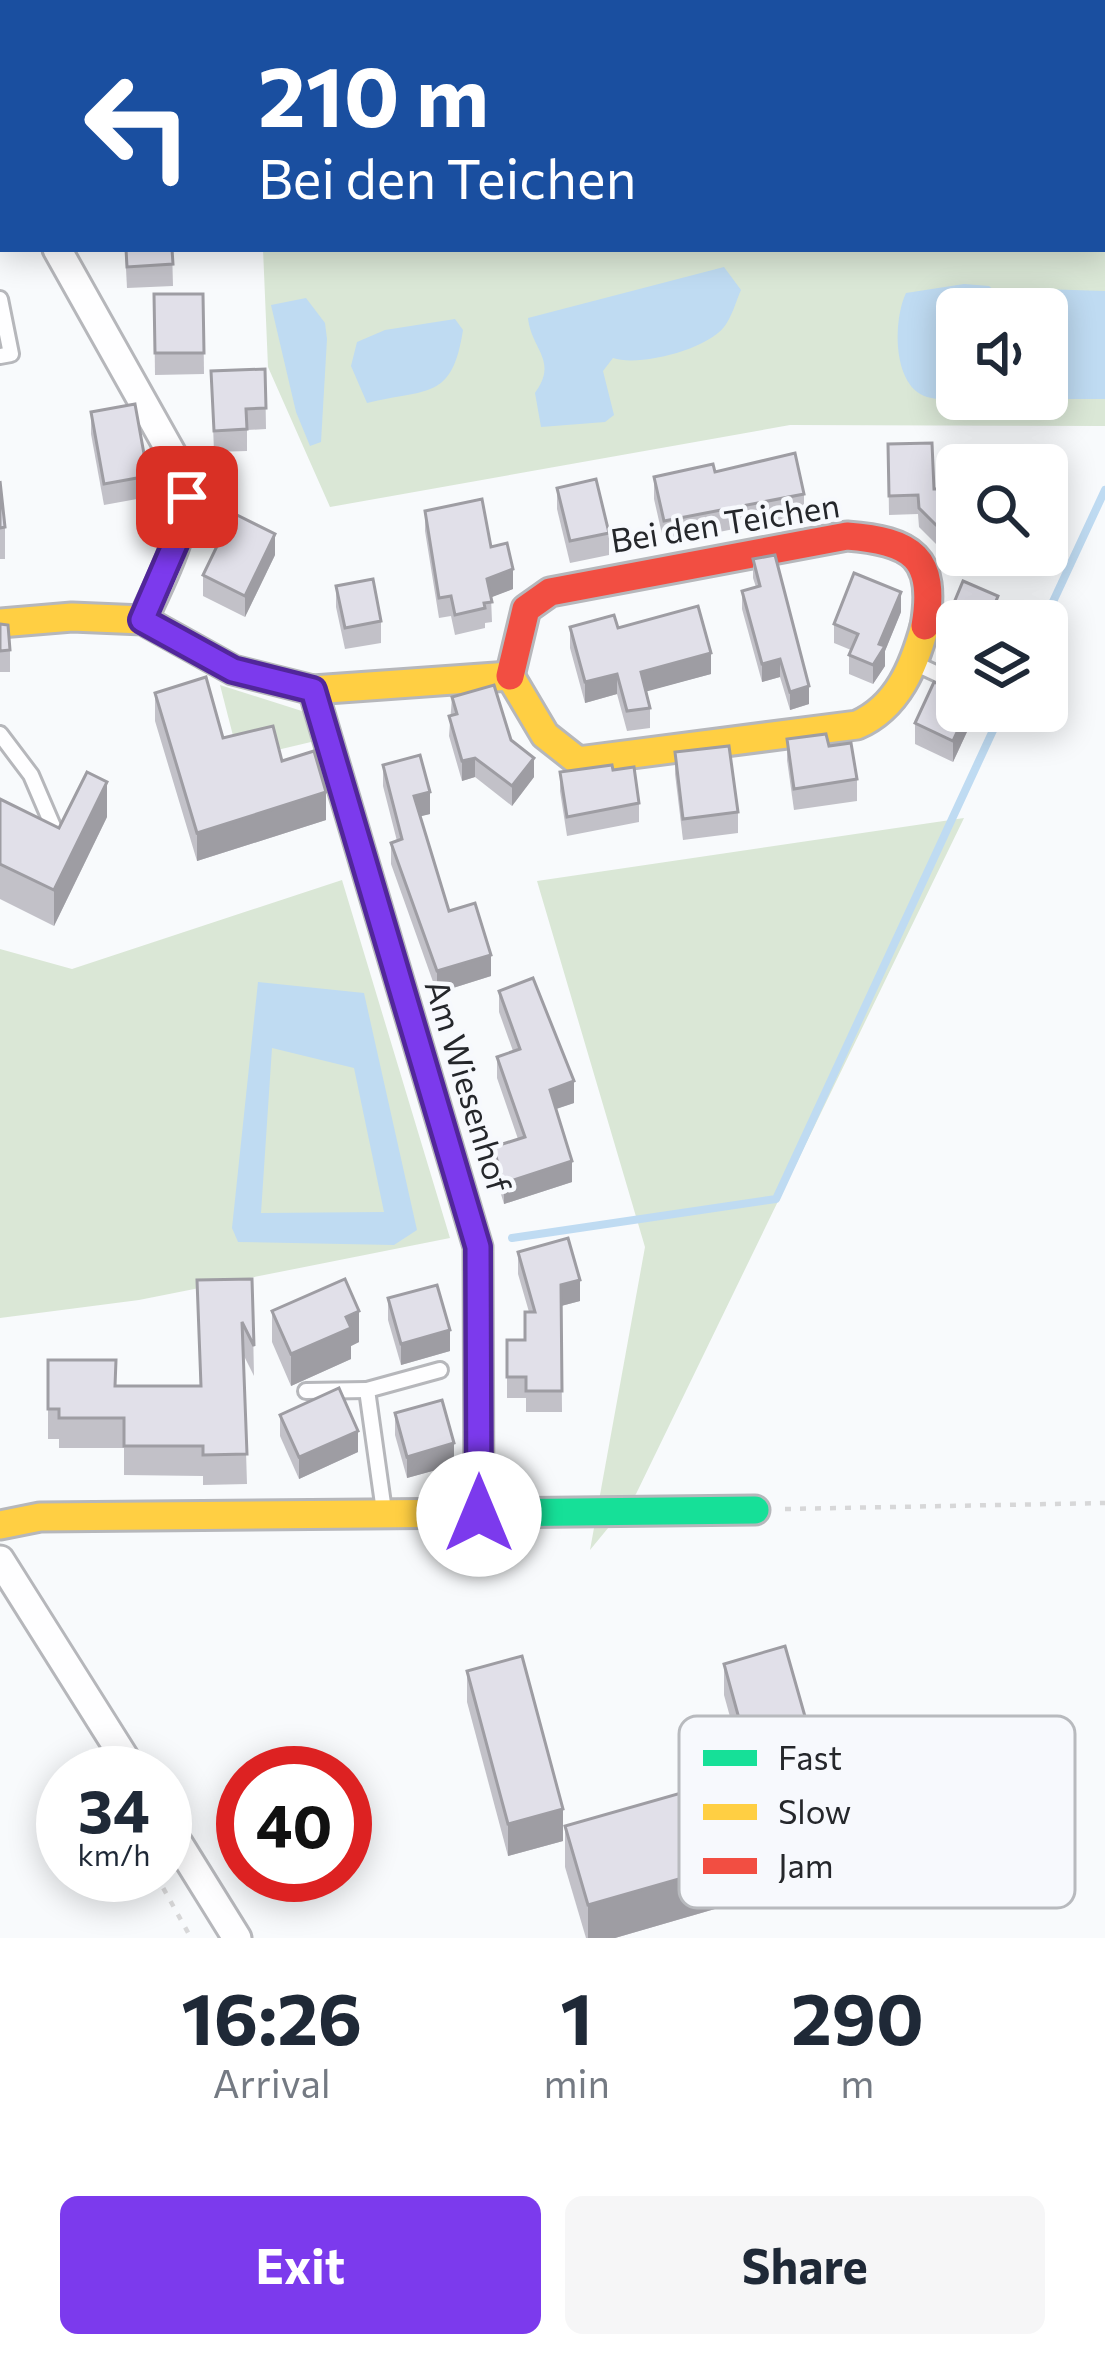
<!DOCTYPE html>
<style>
:root{--surface:#fff;--page:#f6f6f7;--text:#1f2937;--muted:#747a83;--accent:#7c3aed}
body{margin:0;font-family:Commissioner,sans-serif;background:var(--page);color:var(--text);height:100vh;display:flex;flex-direction:column;font-size:45px;white-space:nowrap}
*{box-sizing:border-box;margin:0}
p{font-size:39px;color:var(--muted)}
.icon{flex:none;width:66px;height:66px;fill:none;stroke:currentColor;stroke-width:2;stroke-linecap:round;stroke-linejoin:round}
.map{position:relative;height:1938px;overflow:hidden}
.panel{display:flex;flex-direction:column;background:var(--surface);flex:1}
.panel>*{flex:none}
.guide{position:absolute;left:0px;top:0px;width:1107px;height:252px;box-shadow:0 6px 30px #0003;background:#1a4fa0;color:#fff;overflow:hidden}
.controls{position:absolute;left:936px;top:288px;display:grid;gap:24px}
.controls a{display:grid;place-items:center;width:132px;height:132px;border-radius:18px;background:var(--surface);box-shadow:0 6px 30px #0003;font-size:60px}
.speed{position:absolute;left:36px;top:1746px;display:flex;gap:24px;font-size:60px;font-weight:700;text-align:center}
.speed>*{display:grid;place-content:center;width:156px;height:156px;border-radius:50%;background:var(--surface);box-shadow:0 6px 30px #0003;line-height:1}
.speed small{font-size:30px;font-weight:400}
.speed .limit{border:18px solid #d22;background:#fff;color:#111}
.pin{position:absolute;display:grid;place-items:center;width:102px;height:102px;color:#fff;margin:-51px;border-radius:24px;box-shadow:0 6px 18px #0006}
.me{position:absolute;width:132px;margin:-66px;rotate:0deg;stroke-linejoin:round;filter:drop-shadow(0 0 9px #0008)}
.turn{display:flex;align-items:center;gap:42px;height:252px;padding:0 60px;font-size:54px}
.turn .icon{width:156px;height:156px;stroke-width:2.5}
.turn b{display:block;font-size:84px;line-height:102px}
.eta{display:flex;justify-content:space-evenly;align-items:center;height:204px;text-align:center}
.eta b{font-size:72px;font-weight:700;line-height:84px}
.action{display:flex;gap:24px;margin-top:auto;padding:24px 60px}
.action a{flex:1;height:138px;border-radius:18px;background:var(--accent);color:#fff;font-size:48px;font-weight:700;line-height:138px;text-align:center}
.action a+a{background:var(--page);color:var(--text)}
.map>svg:first-child{display:block}
.green{fill:#dae7d6;fill-rule:evenodd}
.water{fill:#bfdbf2;fill-rule:evenodd}
.lines{fill:none;stroke-linecap:round;stroke-linejoin:round}
.stream{stroke:#bfdbf2;stroke-width:8}
.lane-casing{stroke:#b6b7bb;stroke-width:20}
.street-casing{stroke:#b6b7bb;stroke-width:33}
.fast-casing{stroke:#b6b7bb;stroke-width:33}
.slow-casing{stroke:#b6b7bb;stroke-width:33}
.jam-casing{stroke:#b6b7bb;stroke-width:33}
.path{stroke:#d7d7d8;stroke-width:4.5;stroke-dasharray:6 9;stroke-linecap:butt}
.lane{stroke:#fefeff;stroke-width:14}
.street{stroke:#fefeff;stroke-width:27}
.fast{stroke:#16e098;stroke-width:27}
.slow{stroke:#ffcf43;stroke-width:27}
.jam{stroke:#f24e42;stroke-width:27}
.wall{fill:#c2c1c8}
.shaded-wall{fill:#9e9da3}
.building{fill:#e1e0e9;stroke:#9e9da3;stroke-width:3}
.route-casing{stroke:#51269a;stroke-width:30}
.route{stroke:#7c3aed;stroke-width:21}
.labels{text-anchor:middle;stroke-width:9;stroke-linejoin:round;paint-order:stroke}
.street-label{font-size:33px;fill:#25272b;stroke:#f7f9fd}
.key{fill:#f7f9fd;stroke:#b8babe;stroke-width:3}
.key-label{font-size:33px;fill:#25272b}
</style>
<div class="map">
<svg width="1105" height="1938" viewBox="0 0 1105 1938">
<rect width="100%" height="100%" fill="#f8fafc"/>
<!-- green -->
<g class="green">
<path d="M219 0H848L863 3H220Z"/>
<path d="M960 0H1105V426L790 425 330 507 268 367 263 249H1104V3H946ZM957 309H1047V399H957Z"/>
<path d="M220 685 305 712 311 742 239 759Z"/>
<path d="M964 818 636 1494 590 1550 645 1247 537 881Z"/>
<path d="M342 880 450 1238 139 1300 0 1318V949L72 969Z"/>
</g>
<!-- water -->
<g class="water">
<path d="M724 267 741 290C736 301 732 317 724 327 706 350 638 367 613 358L603 371 614 415 605 422 541 427 535 393C559 361 531 349 528 318Z"/>
<path d="M964 284 989 286 1004 299 1005 309H957V399H993L986 402C967 400 945 402 927 397 892 386 893 320 906 293Z"/>
<path d="M1041 289 1105 291V399H1042H1047V309H1027L1026 300Z"/>
<path d="M306 298 325 323 327 339 321 442 310 446 296 412 271 305Z"/>
<path d="M455 319 463 330C452 401 428 388 367 403L351 366 357 342 385 330Z"/>
<path d="M258 982 364 993 417 1230 394 1245 238 1242 232 1228ZM272 1048 354 1068 384 1212 261 1213Z"/>
</g>
<g class="lines">
<!-- stream -->
<g class="stream">
<path d="M1044 621 1105 490"/>
<path d="M512 1238 776 1199 1002 711"/>
</g>
<!-- lane casing -->
<g class="lane-casing">
<g id="lane">
<path d="M0 299 11 354 0 356"/>
<path d="M914 663 957 683"/>
<path d="M0 734 31 775 55 831"/>
<path d="M306 1391 367 1390"/>
<path d="M384 1511 367 1390 440 1370"/>
</g>
</g>
<!-- street casing -->
<g class="street-casing">
<g id="street">
<path d="M1 0 3 9"/>
<path d="M57 249 181 470C194 524 164 571 143 620"/>
<path d="M0 1560 134 1773"/>
<path d="M165 1822 237 1938"/>
</g>
</g>
<!-- fast casing -->
<g class="fast-casing">
<g id="fast">
<path d="M313 690 478 1247 479 1514"/>
<path d="M480 1513 755 1510"/>
</g>
</g>
<!-- slow casing -->
<g class="slow-casing">
<g id="slow">
<path d="M0 623 72 617 143 620 233 670 313 690 510 676 545 735 578 761 857 725C898 707 914 666 925 626"/>
<path d="M0 1525 40 1517 480 1513"/>
</g>
</g>
<!-- jam casing -->
<g class="jam-casing">
<path id="jam" d="M510 676 526 609 550 592 847 536C912 541 937 557 925 626"/>
</g>
<!-- path -->
<g class="path">
<path d="M785 1509 1105 1503"/>
<path d="M156 1875 191 1938"/>
</g>
<!-- lane -->
<use href="#lane" class="lane"/>
<!-- street -->
<use href="#street" class="street"/>
<!-- fast -->
<use href="#fast" class="fast"/>
<!-- slow -->
<use href="#slow" class="slow"/>
<!-- jam -->
<use href="#jam" class="jam"/>
</g>
<!-- wall -->
<g class="wall">
<path d="M125 249H172L173 286 127 288Z"/>
<path d="M154 294H203L204 374 155 375Z"/>
<path d="M265 369 266 429 247 430V451L214 452 211 371Z"/>
<path d="M91 412 148 476V497L104 505 91 434Z"/>
<path d="M888 444 934 489H957V543L936 544 919 527 918 514 889 515Z"/>
<path d="M715 472 804 494V515L664 543 654 499V477Z"/>
<path d="M0 481 5 527V559H0Z"/>
<path d="M557 488 609 533V555L570 563 557 509Z"/>
<path d="M425 511 491 547 513 589 491 597 492 622 485 623V628L455 635 451 616 439 618 425 531Z"/>
<path d="M275 555 245 617 203 596V575Z"/>
<path d="M753 559 809 704 790 710 780 677 762 682 742 609V591L756 587 753 578Z"/>
<path d="M963 581 998 596V617L997 621H957V648L946 644V622Z"/>
<path d="M336 586 381 621V643L345 649 336 607Z"/>
<path d="M901 612 885 651V666L873 684 849 674V655L851 650 834 643V624Z"/>
<path d="M0 624 10 650V672H0Z"/>
<path d="M570 627 618 628 711 674 646 691 650 708V728L627 731 617 694 585 703 570 648Z"/>
<path d="M155 693 223 738 282 761 326 820 197 861 155 721Z"/>
<path d="M452 697 511 740 534 777 512 806 475 777 462 781 449 736Z"/>
<path d="M972 711V721L953 762 915 744V723Z"/>
<path d="M787 739 829 746 857 779V801L794 810 787 760Z"/>
<path d="M675 752 738 812V833L683 840 675 774Z"/>
<path d="M383 765 430 814 420 816 449 911 491 976 437 993 391 864V843L397 841 383 786Z"/>
<path d="M613 770 639 803V822L567 836 560 791V772Z"/>
<path d="M0 799 59 828 107 817 54 926 0 899Z"/>
<path d="M499 991 574 1103 556 1109 572 1182 504 1204 493 1168V1147L518 1139 497 1078V1057L513 1051 499 1012Z"/>
<path d="M518 1252 580 1301 561 1306 562 1412H526V1398H507V1340H525L529 1312 518 1274Z"/>
<path d="M252 1279 254 1376 243 1354 247 1484 203 1485V1476L124 1475V1448H59V1439H48V1360L115 1386H200L197 1280Z"/>
<path d="M388 1298 450 1351 401 1365 388 1320Z"/>
<path d="M272 1311 359 1342 351 1346V1359L291 1386 272 1342Z"/>
<path d="M395 1413 454 1465 407 1478 395 1435Z"/>
<path d="M280 1415 358 1452 299 1479 280 1436Z"/>
<path d="M724 1664 808 1758 746 1775 724 1695Z"/>
<path d="M467 1671 563 1841 508 1856 467 1702Z"/>
<path d="M565 1826 763 1895 615 1938H586L565 1867Z"/>
</g>
<!-- shaded-wall -->
<g class="shaded-wall">
<path d="M275 534V555L245 617V596Z"/>
<path d="M513 569V589L487 599V579Z"/>
<path d="M901 592V612L885 651V666L873 684V665L879 644Z"/>
<path d="M998 596 997 621H988Z"/>
<path d="M711 653V674L641 693V672Z"/>
<path d="M780 659V677L762 682V664Z"/>
<path d="M617 674V694L585 703V682Z"/>
<path d="M809 686V704L790 710V692Z"/>
<path d="M967 711H972V721L953 762V741Z"/>
<path d="M475 758V777L462 781V761Z"/>
<path d="M534 758V777L512 806V786Z"/>
<path d="M107 782V817L54 926V890Z"/>
<path d="M326 792V820L197 861V833Z"/>
<path d="M430 792V814L414 818V796Z"/>
<path d="M491 955V976L437 993V971Z"/>
<path d="M574 1081V1103L550 1111V1090Z"/>
<path d="M572 1161V1182L504 1204V1183Z"/>
<path d="M580 1280V1301L561 1306V1285Z"/>
<path d="M359 1311V1342L351 1346V1359L291 1386V1354L346 1317Z"/>
<path d="M450 1330V1351L401 1365V1344Z"/>
<path d="M358 1431V1452L299 1479V1457Z"/>
<path d="M454 1443V1465L407 1478V1457Z"/>
<path d="M808 1727V1758L746 1775V1744Z"/>
<path d="M563 1809V1841L508 1856V1824Z"/>
<path d="M763 1855V1895L615 1938H588V1905Z"/>
</g>
<!-- building -->
<g class="building">
<path d="M31 0H96L97 3H32Z"/>
<path d="M162 0H203L204 3H163Z"/>
<path d="M126 249H172L173 264 127 267Z"/>
<path d="M154 294H203L204 353H155Z"/>
<path d="M265 369 266 408 246 409 247 429 214 431 211 371Z"/>
<path d="M135 404 148 476 104 484 91 412Z"/>
<path d="M932 443 934 489H957V524L936 525 919 508 918 495 889 496 888 444Z"/>
<path d="M795 453 804 494 664 521 654 477 713 464 715 472Z"/>
<path d="M1041 460 1042 465H982V463Z"/>
<path d="M596 479 609 533 570 541 557 488Z"/>
<path d="M0 481 5 527 0 528Z"/>
<path d="M482 499 491 547 507 543 513 569 487 579 492 602 484 603 485 608 455 615 451 596 439 598 425 511Z"/>
<path d="M233 513 275 534 245 596 203 575Z"/>
<path d="M775 555 809 686 790 692 780 659 762 664 742 591 760 586 753 559Z"/>
<path d="M854 573 901 592 879 644 885 646 873 665 849 655 858 634 834 624Z"/>
<path d="M373 579 381 621 345 628 336 586Z"/>
<path d="M963 581 998 596 988 621H957V627L946 622Z"/>
<path d="M698 606 711 653 641 672 650 708 627 711 617 674 585 682 570 627 614 615 618 628Z"/>
<path d="M0 624 8 625 10 650 0 651Z"/>
<path d="M206 677 223 738 273 726 282 761 314 751 326 792 197 833 155 693Z"/>
<path d="M934 682 957 693V711H967L953 741 915 723Z"/>
<path d="M494 685 511 740 534 758 512 786 475 758 462 761 449 716 457 714 452 697Z"/>
<path d="M826 734 829 746 851 743 857 779 794 789 787 739Z"/>
<path d="M729 746 738 812 683 819 675 752Z"/>
<path d="M420 755 430 792 414 796 449 911 475 903 491 955 437 971 391 843 402 839 383 765Z"/>
<path d="M612 765 613 770 634 767 639 803 567 817 560 772Z"/>
<path d="M87 772 107 782 54 890 0 864V799L59 828Z"/>
<path d="M533 978 574 1081 550 1090 572 1161 504 1183 493 1147 525 1137 497 1057 520 1049 499 991Z"/>
<path d="M568 1238 580 1280 561 1285 562 1391H526V1377H507V1340H525V1312H535L518 1252Z"/>
<path d="M252 1279 254 1346 242 1322 247 1454 203 1455V1446H124V1418H59V1409H48V1360H116L115 1386H201L197 1280Z"/>
<path d="M345 1279 359 1311 346 1317 351 1328 291 1354 272 1311Z"/>
<path d="M437 1285 450 1330 401 1344 388 1298Z"/>
<path d="M339 1388 358 1431 299 1457 280 1415Z"/>
<path d="M442 1400 454 1443 407 1457 395 1413Z"/>
<path d="M785 1646 808 1727 746 1744 724 1664Z"/>
<path d="M522 1656 563 1809 508 1824 467 1671Z"/>
<path d="M741 1776 763 1855 588 1905 565 1826Z"/>
</g>
<g class="lines">
<!-- route casing -->
<g class="route-casing">
<path id="route" d="M187 497 184 523 142 620 233 670 313 690 478 1247 479 1514"/>
</g>
<!-- route -->
<use href="#route" class="route"/>
</g>
<g class="labels">
<!-- street labels -->
<g class="street-label">
<text transform="translate(725 523) rotate(-9)" y="12">Bei den Teichen</text>
<text transform="translate(468 1086) rotate(73)" y="12">Am Wiesenhof</text>
</g>
</g>
<!-- legend -->
<rect x="679" y="1716" width="396" height="192" rx="18" class="key"/>
<rect x="703" y="1750" width="54" height="16" fill="#16e098"/>
<rect x="703" y="1804" width="54" height="16" fill="#ffcf43"/>
<rect x="703" y="1858" width="54" height="16" fill="#f24e42"/>
<g class="key-label">
<text x="778" y="1770">Fast</text>
<text x="778" y="1824">Slow</text>
<text x="778" y="1878">Jam</text>
</g>
</svg>
<div class="controls">
<a><svg class="icon" aria-label="sound" viewBox="0 0 24 24"><path d="M4 9h4l5-4v14l-5-4H4zM17 9q2 3 0 6"/></svg></a>
<a><svg class="icon" aria-label="search" viewBox="0 0 24 24"><circle cx="10" cy="10" r="6"/><path d="M15 15l6 6"/></svg></a>
<a><svg class="icon" aria-label="layers" viewBox="0 0 24 24"><path d="M12 4l9 5-9 5-9-5zM3 14l9 5 9-5"/></svg></a>
</div>
<div class="speed"><div>34<small>km/h</small></div><div class="limit">40</div></div>
<div class="pin" style="left:187px;top:497px;background:#d93025"><svg class="icon" aria-label="arrive" viewBox="0 0 24 24"><path d="M6 21V4h12l-3 4 3 4H6"/></svg></div>
<svg class="me" style="left:479px;top:1514px" viewBox="-20 -20 40 40"><circle r="19" fill="#fff"/><path d="M0-13L10 11 0 6-10 11z" fill="#7c3aed"/></svg>
<div class="guide">
<div class="turn"><svg class="icon" aria-label="left" viewBox="0 0 24 24"><path d="M17 20v-9H6M10 6l-5 5 5 5"/></svg><div><b>210 m</b>Bei den Teichen</div></div>
</div>
</div>
<section class="panel">
<div class="eta">
<div><b>16:26</b><p>Arrival</p></div>
<div><b>1</b><p>min</p></div>
<div><b>290</b><p>m</p></div>
</div>
<div class="action"><a>Exit</a><a>Share</a></div>
</section>
